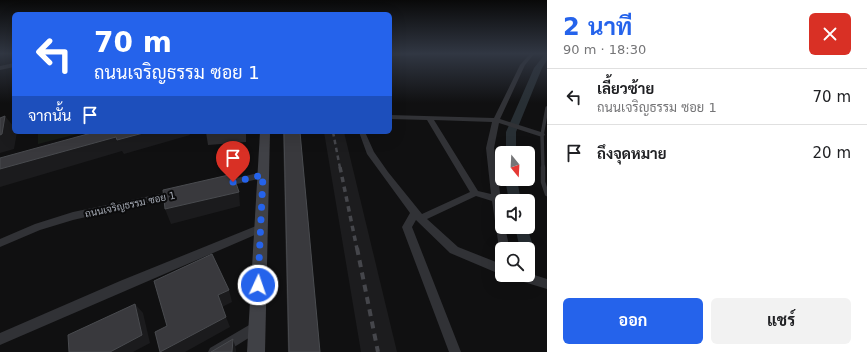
<!DOCTYPE html>
<html lang="th">
<meta charset="utf-8">
<style>
:root{--surface:#fff;--page:#f2f2f2;--text:#202124;--muted:#757577;--line:#e0e0e0;--accent:#2563eb}
body{margin:0;font-family:"DejaVu Sans",Sarabun,sans-serif;background:var(--page);color:var(--text);height:100vh;display:flex;flex-direction:column;font-size:15px;white-space:nowrap}
*{box-sizing:border-box;margin:0}
p{font-size:13px;color:var(--muted)}
.icon{flex:none;width:22px;height:22px;fill:none;stroke:currentColor;stroke-width:2;stroke-linecap:round;stroke-linejoin:round}
.map{position:relative;flex:1;overflow:hidden}
.panel{display:flex;flex-direction:column;background:var(--surface);width:320px}
.panel>*{flex:none}
.top-card{position:absolute;left:12px;top:12px;width:380px;height:122px;border-radius:6px;box-shadow:0 4px 16px #0002;background:#2563eb;color:#fff;overflow:hidden}
.needle{width:26px;rotate:162deg}
.tools{position:absolute;left:495px;top:146px;display:grid;gap:8px}
.tools a{display:grid;place-items:center;width:40px;height:40px;border-radius:6px;background:var(--surface);box-shadow:0 4px 16px #0002;font-size:20px}
.pin{position:absolute;display:grid;place-items:center;width:34px;height:34px;color:#fff;margin:-41px -17px;border-radius:50% 50% 50% 0;rotate:-45deg;box-shadow:0 0 4px #0007}
.pin .icon{rotate:45deg}
.me{position:absolute;width:44px;margin:-22px;rotate:3deg;stroke-linejoin:round;filter:drop-shadow(0 0 3px #0008)}
.turn{display:flex;align-items:center;gap:14px;height:84px;padding:0 16px;font-size:18px}
.turn .icon{width:52px;height:52px;stroke-width:2.5}
.turn b{display:block;font-size:28px;line-height:34px}
.then{display:flex;align-items:center;height:38px;padding:0 16px;background:#0003;gap:8px;font-size:15px}
.round{display:grid;place-items:center;flex:none;width:42px;height:42px;border-radius:6px;background:var(--page)}
.overview{display:flex;align-items:center;justify-content:space-between;height:68px;padding:0 16px}
h1{font-size:24px;font-weight:700;line-height:30px;color:var(--accent)}
.primary-button{display:flex;gap:8px;margin-top:auto;padding:8px 16px}
.primary-button a{flex:1;height:46px;border-radius:6px;background:var(--accent);color:#fff;font-size:16px;font-weight:700;line-height:46px;text-align:center}
.primary-button a+a{background:var(--page);color:var(--text)}
ul{padding:0;list-style:none}
li{display:flex;align-items:center;gap:12px;height:56px;padding:0 16px;border-top:1px solid var(--line)}
li div{flex:1}
li b{display:block;font-size:15px}
li em{font-style:normal}
main{display:flex;flex:1;min-height:0}
.map>svg:first-child{display:block}
.built{fill:#1c1c1e}
.green{fill:#171c17}
.lines{fill:none;stroke-linecap:round;stroke-linejoin:round}
.canal{fill:#282f34;fill-rule:evenodd}
.lane-far1{stroke:#313236;stroke-width:3.5}
.lane{stroke:#313236;stroke-width:4.5}
.street{fill:#313236;fill-rule:evenodd}
.secondary{fill:#404146;fill-rule:evenodd}
.rail-far2{stroke:#45464b;stroke-width:2.5;stroke-dasharray:4.5 3.5;stroke-linecap:butt}
.rail-far1{stroke:#45464b;stroke-width:3.5;stroke-dasharray:5.5 4.5;stroke-linecap:butt}
.rail{stroke:#45464b;stroke-width:4;stroke-dasharray:7 5.5;stroke-linecap:butt}
.wall{fill:#2c2c2f}
.shaded-wall{fill:#1b1b1d}
.building{fill:#39393d;stroke:#494b4f}
.route{stroke:#2563eb;stroke-width:7;stroke-dasharray:0 12.6}
.labels{text-anchor:middle;stroke-width:4;stroke-linejoin:round;paint-order:stroke}
.street-label{font-size:10px;fill:#a2a7b1;stroke:#0b0b0c}
</style>
<main>
<div class="map">
<svg width="547" height="352" viewBox="0 0 547 352">
<rect width="100%" height="100%" fill="#101011"/>
<!-- built -->
<path class="built" d="M324 132H344L397 352H361Z"/>
<!-- green -->
<path class="green" d="M38 132H85L38 144Z"/>
<g class="lines">
<!-- canal -->
<g class="canal">
<path d="M545 54H547V60L542 68 516 132V153H506V132L534 68Z"/>
<path d="M505 179H517L521 201H509Z"/>
<path d="M515 227H527L534 249 532 253 528 255V249H520Z"/>
</g>
<!-- lane-far1 -->
<path class="lane-far1" d="M543 168 542 135 547 108"/>
<!-- lane -->
<path class="lane" d="M543 167V182L547 194"/>
<!-- street -->
<g class="street">
<path d="M390 54H422L420 55 390 56Z"/>
<path d="M530 54H534L525 65 500 119 544 133 545 135 542 137 499 123 494 148 502 208V227H505L508 241 507 249H502V275L450 253 416 220 412 227 461 352H449L402 227 410 213 367 154 359 132H365L374 152 388 172 422 214 470 192 427 120 390 119V115L494 118 520 65ZM434 120 492 122 486 148 491 194 478 191ZM476 196 492 201 498 241 496 262 458 247 427 219Z"/>
<path d="M14 63V67L0 70V66Z"/>
<path d="M14 124V128L0 132V128Z"/>
<path d="M263 172 266 173 267 175 266 177 224 187 221 186 220 184 221 182 224 181Z"/>
<path d="M174 191 177 192 178 194 177 196 73 220 40 230 0 247V239L35 224 73 212Z"/>
<path d="M261 224 264 225 266 228 264 231 0 345V333L120 281Z"/>
<path d="M528 273 547 279V289L514 279 513 275H528Z"/>
<path d="M256 321 260 323 262 327 260 331 226 352H208L210 348Z"/>
</g>
<!-- secondary -->
<path class="secondary" d="M260 132H270L265 352H247Z"/>
<!-- rail-far2 -->
<path class="rail-far2" d="M333 132 340 168"/>
<!-- rail-far1 -->
<path class="rail-far1" d="M340 167 357 249"/>
<!-- rail -->
<path class="rail" d="M357 248 378 352"/>
</g>
<!-- wall -->
<g class="wall">
<path d="M206 132H246V142L208 145Z"/>
<path d="M283 132H300L320 352H288Z"/>
</g>
<!-- shaded-wall -->
<g class="shaded-wall">
<path d="M5 116 14 127V132H17L14 149 0 153V135Z"/>
<path d="M147 132H189L190 135 124 154 122 151 0 187V169L116 137Z"/>
<path d="M239 192 240 206 171 224 165 209Z"/>
<path d="M229 290 232 302 222 307 218 295Z"/>
<path d="M135 304 143 313 150 343 133 352H110Z"/>
<path d="M226 317 230 327 185 352H160Z"/>
<path d="M233 339 236 349V352H232Z"/>
</g>
<!-- building -->
<g class="building">
<path d="M5 116 2 134 0 135V118Z"/>
<path d="M95 132H147L117 140 116 137 0 169V158Z"/>
<path d="M284 132H300L320 352H289Z"/>
<path d="M233 174 239 192 165 209 163 190Z"/>
<path d="M212 254 229 290 218 295 226 317 160 352 155 332 167 326 154 281Z"/>
<path d="M135 304 142 335 110 352H69L68 335Z"/>
<path d="M233 339 232 352H211Z"/>
</g>
<!-- sky -->
<linearGradient id="sky" x2="0" y2="1"><stop stop-color="#090909"/><stop offset="0.52" stop-color="#313743"/><stop offset="1" stop-color="#313743" stop-opacity="0"/></linearGradient>
<rect width="547" height="103" fill="url(#sky)"/>
<g class="lines">
<!-- route -->
<path class="route" d="M233 182 263 175 258 285"/>
</g>
<g class="labels">
<!-- street labels -->
<g class="street-label">
<text transform="translate(130 204) rotate(-12)" y="4">ถนนเจริญธรรม ซอย 1</text>
</g>
</g>
</svg>
<div class="tools">
<a><svg class="needle" viewBox="-14 -14 28 28"><path d="M0-13l5 13h-10z" fill="#e53935"/><path d="M0 13l5-13h-10z" fill="#757577"/></svg></a>
<a><svg class="icon" aria-label="sound" viewBox="0 0 24 24"><path d="M4 9h4l5-4v14l-5-4H4zM17 9q2 3 0 6"/></svg></a>
<a><svg class="icon" aria-label="search" viewBox="0 0 24 24"><circle cx="10" cy="10" r="6"/><path d="M15 15l6 6"/></svg></a>
</div>
<div class="pin" style="left:233px;top:182px;background:#d93025"><svg class="icon" aria-label="arrive" viewBox="0 0 24 24"><path d="M6 21V4h12l-3 4 3 4H6"/></svg></div>
<svg class="me" style="left:258px;top:285px" viewBox="-20 -20 40 40"><circle r="17" fill="#2563eb" stroke="#fff" stroke-width="3"/><path d="M0-11L8 9 0 5-8 9z" fill="#fff"/></svg>
<div class="top-card">
<div class="turn"><svg class="icon" aria-label="left" viewBox="0 0 24 24"><path d="M17 20v-9H6M10 6l-5 5 5 5"/></svg><div><b>70 m</b>ถนนเจริญธรรม ซอย 1</div></div>
<div class="then">จากนั้น<svg class="icon" aria-label="arrive" viewBox="0 0 24 24"><path d="M6 21V4h12l-3 4 3 4H6"/></svg></div>
</div>
</div>
<section class="panel">
<div class="overview"><div><h1>2 นาที</h1><p>90 m · 18:30</p></div><a class="round" style="background:#d93025;color:#fff"><svg class="icon" aria-label="close" viewBox="0 0 24 24"><path d="M6 6l12 12M18 6L6 18"/></svg></a></div>
<ul>
<li><svg class="icon" aria-label="left" viewBox="0 0 24 24"><path d="M17 20v-9H6M10 6l-5 5 5 5"/></svg><div><b>เลี้ยวซ้าย</b><p>ถนนเจริญธรรม ซอย 1</p></div><em>70 m</em></li>
<li><svg class="icon" aria-label="arrive" viewBox="0 0 24 24"><path d="M6 21V4h12l-3 4 3 4H6"/></svg><div><b>ถึงจุดหมาย</b></div><em>20 m</em></li>
</ul>
<div class="primary-button"><a>ออก</a><a>แชร์</a></div>
</section>
</main>
